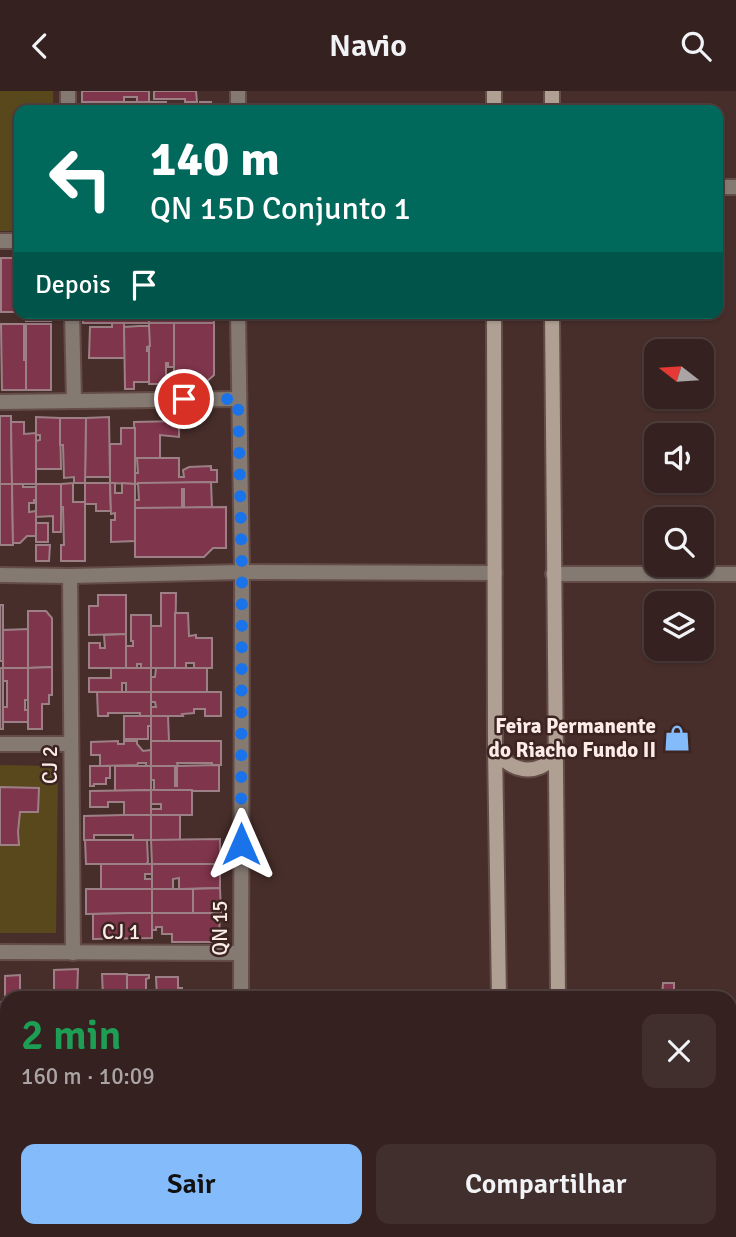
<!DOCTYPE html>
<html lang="pt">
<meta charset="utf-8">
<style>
:root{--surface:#352220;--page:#402f2d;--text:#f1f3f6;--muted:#aaa4a5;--line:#4f3f3e;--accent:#84bbfb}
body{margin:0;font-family:Signika,sans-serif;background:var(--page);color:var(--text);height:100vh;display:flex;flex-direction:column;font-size:26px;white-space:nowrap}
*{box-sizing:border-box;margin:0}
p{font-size:23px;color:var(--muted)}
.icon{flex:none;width:38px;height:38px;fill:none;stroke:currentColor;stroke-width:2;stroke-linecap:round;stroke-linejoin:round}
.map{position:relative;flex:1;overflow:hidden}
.panel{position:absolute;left:0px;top:900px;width:737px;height:247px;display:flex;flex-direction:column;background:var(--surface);border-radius:21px 21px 0 0;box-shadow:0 2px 5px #0004,0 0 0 2px var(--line)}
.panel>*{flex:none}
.guide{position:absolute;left:14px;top:14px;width:709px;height:214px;border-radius:14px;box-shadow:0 2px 5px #0004,0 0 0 2px var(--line);background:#00695c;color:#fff;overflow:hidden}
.needle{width:46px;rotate:287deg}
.controls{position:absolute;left:644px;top:248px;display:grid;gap:14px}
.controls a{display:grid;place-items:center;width:70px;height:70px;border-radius:14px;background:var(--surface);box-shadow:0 2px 5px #0004,0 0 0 2px var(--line);font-size:35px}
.pin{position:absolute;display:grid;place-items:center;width:60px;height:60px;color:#fff;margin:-30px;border:4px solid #fff;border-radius:50%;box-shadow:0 2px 7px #0007}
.me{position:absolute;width:77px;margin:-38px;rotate:0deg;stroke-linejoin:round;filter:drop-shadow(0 0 5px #0008)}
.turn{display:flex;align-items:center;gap:24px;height:147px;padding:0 21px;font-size:32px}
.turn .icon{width:91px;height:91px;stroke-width:2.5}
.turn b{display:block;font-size:49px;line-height:60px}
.then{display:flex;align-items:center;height:66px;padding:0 21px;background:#0003;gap:14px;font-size:26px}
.round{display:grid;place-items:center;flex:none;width:74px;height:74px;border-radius:14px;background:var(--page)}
.head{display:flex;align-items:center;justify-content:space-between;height:119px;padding:0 21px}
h1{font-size:42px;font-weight:600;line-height:52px;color:#1e9e55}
.primary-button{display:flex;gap:14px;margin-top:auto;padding:14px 21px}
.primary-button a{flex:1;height:80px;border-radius:14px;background:var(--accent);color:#111;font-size:28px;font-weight:600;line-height:80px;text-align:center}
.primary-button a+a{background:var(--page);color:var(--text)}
header{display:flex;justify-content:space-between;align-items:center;height:91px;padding:0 21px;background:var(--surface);font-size:32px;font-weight:600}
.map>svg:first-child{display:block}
.green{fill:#5a481d}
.building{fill:#7f354c;stroke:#9d7f86;stroke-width:2}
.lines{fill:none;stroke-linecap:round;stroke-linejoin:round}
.minor-casing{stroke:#644c48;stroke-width:18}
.secondary-casing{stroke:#644c48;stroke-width:18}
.minor{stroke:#847a72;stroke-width:14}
.secondary{stroke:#b0a094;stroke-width:14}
.route{stroke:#1a73e8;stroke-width:12;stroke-dasharray:0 21.6}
.labels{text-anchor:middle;stroke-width:5;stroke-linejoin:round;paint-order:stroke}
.poi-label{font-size:21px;font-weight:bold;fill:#fcebe8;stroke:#3c2420;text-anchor:end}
.street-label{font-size:21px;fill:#fcebe8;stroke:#3c2420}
</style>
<header><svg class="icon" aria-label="back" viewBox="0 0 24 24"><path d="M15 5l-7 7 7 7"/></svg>Navio<svg class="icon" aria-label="search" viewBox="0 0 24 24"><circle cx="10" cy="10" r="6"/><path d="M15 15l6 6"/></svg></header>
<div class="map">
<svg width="736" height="1146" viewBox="0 0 736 1146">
<rect width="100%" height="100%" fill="#472e2a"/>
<!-- green -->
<g class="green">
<path d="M0 0H53V19H19V140H0Z"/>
<path d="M0 674 58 675 56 842H0Z"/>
</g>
<!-- building -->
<g class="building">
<path d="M82 0H149V11H137V6H124V11H82Z"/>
<path d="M154 0H196L197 11H185V8H154Z"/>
<rect x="82" y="11" width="60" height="8"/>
<path d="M149 11H166V14H200V11H211V19H149Z"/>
<rect x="1" y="167" width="18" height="54"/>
<rect x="26" y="222" width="25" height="8"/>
<rect x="83" y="222" width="66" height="10"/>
<rect x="149" y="222" width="65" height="10"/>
<path d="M112 232H124L125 267H89L90 236H112Z"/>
<path d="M149 232H174V276H168V272H166V293H149Z"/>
<path d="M174 232H214V284L205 292H174Z"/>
<path d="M1 233H24V269H26V299H2Z"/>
<rect x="26" y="233" width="25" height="66"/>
<path d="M139 235H149L150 255 147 256V260H149V291H134V298H125L124 236Z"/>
<path d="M0 325H11L12 393H0Z"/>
<path d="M36 326 60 327 61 378H36V350L40 349V344H36Z"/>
<path d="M109 326 110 386H85L86 327Z"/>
<path d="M60 327H86L85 392H74V386L64 387 63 354H60Z"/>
<path d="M179 330V346L160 344V367H135L134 331Z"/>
<path d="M11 331H24V343L36 342V393H12Z"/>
<path d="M121 337H135V393L110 392V353H121Z"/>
<path d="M137 367H179V386H184L183 379 189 376 211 375V379H217V391L135 393V382H138Z"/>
<path d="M211 391 212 416 184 417V398H182V417H135V409H139L138 392Z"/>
<path d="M73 392V411H85V470H61V454H64L63 416H61V393Z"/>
<path d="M85 392H110L111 420H96V413H85Z"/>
<path d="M110 392H115V402H122V392L135 393V450L111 451V429H115V422L111 423Z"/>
<path d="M0 393H12L13 454H0Z"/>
<path d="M12 393H23V396H36V409H34V412H29V421L36 420V445H27L20 452H13Z"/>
<path d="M36 393H61V441H53V425L36 426Z"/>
<path d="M226 416V457H213L204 466H135V417Z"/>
<rect x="36" y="432" width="12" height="19"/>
<path d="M36 454H50L49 470H36Z"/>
<path d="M161 502H176L175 577H151L150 535H161Z"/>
<path d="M98 504H126V543L89 544V515H98Z"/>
<rect x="0" y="514" width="3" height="56"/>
<path d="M28 520H46L52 527V576L28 577Z"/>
<path d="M175 522H188L189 545 196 544V547H212V577H194V572H186V577H175Z"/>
<path d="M131 524H151V577H141V573H137V577H126V555H133V550H131Z"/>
<path d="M28 538V577H3V539Z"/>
<path d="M126 543V577H89V552H100V557H105L104 544Z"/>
<path d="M52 576V604H49V613H42V638H28V577Z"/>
<rect x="0" y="577" width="3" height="61"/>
<path d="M3 577H28V609H25V619H28V631H3V616H7V590H3Z"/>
<path d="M111 577H151V601H126V592H122V601H89V587H111Z"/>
<path d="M156 577H207V601H151V586H155Z"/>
<path d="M97 601H151V625L140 626V622H108V625H98Z"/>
<path d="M151 601H221V625H205V618H194V622L182 623 183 625H151V616H156L155 611H151Z"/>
<path d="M124 625H151V635H148V648H124Z"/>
<path d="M151 625H168L169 650H151Z"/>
<path d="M118 650V653H124V650H137V653L143 660 151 659V675H146V672H138L137 674 100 675V664H91V651Z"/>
<path d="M151 650H221V674H212V672H177L178 675H151Z"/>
<path d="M219 674V700H154V689H151V675H175V695H177V675Z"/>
<path d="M90 675H110V687H106V693H94V695H90Z"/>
<path d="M115 675H151V699L115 700Z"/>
<path d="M0 696 39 697 38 721H20L18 741 19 754H0Z"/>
<path d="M151 699V724H124V711H108V716H90V700Z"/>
<path d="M151 699H192V724H151V718H161V713H151Z"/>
<path d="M124 724H151V749H133V744H94V749H84V725Z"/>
<rect x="151" y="724" width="29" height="25"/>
<path d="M220 748V773H152L151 749Z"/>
<path d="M85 749H147L148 771 146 773H86Z"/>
<path d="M101 773H152V783H145V788H152V798H101Z"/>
<path d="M152 773H220V797L179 798V787L173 788V798H152Z"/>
<path d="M220 797 221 822H193V798Z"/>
<path d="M86 798H152V822L86 823Z"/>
<rect x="152" y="798" width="41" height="24"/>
<path d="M129 822H152V847L93 848V823Z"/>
<path d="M152 822H220L219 847 214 851H172V843H162V836H156V839H152Z"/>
<path d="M78 878 77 906H54V879Z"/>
<path d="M102 883H127V906H103Z"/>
<path d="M20 884V906H7V946L5 947V885Z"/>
<path d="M127 884H149V887L146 888V906H127Z"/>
<path d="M156 886H178V897H182V904H195V906H157Z"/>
<path d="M663 892H674V903L688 904V906H698H662Z"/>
<rect x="0" y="911" width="5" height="36"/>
<rect x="0" y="947" width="5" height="23"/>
<rect x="5" y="961" width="2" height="48"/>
<rect x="0" y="972" width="5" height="42"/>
<path d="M5 1096H7V1139H55V1146H5Z"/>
<rect x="55" y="1139" width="24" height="7"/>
<rect x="79" y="1139" width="20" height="7"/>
<path d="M109 1139H129V1146H104H109Z"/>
<rect x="129" y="1139" width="24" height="7"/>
<rect x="153" y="1139" width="64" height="7"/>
<rect x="607" y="1139" width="29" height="7"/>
</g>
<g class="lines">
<!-- minor casing -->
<g class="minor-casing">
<g id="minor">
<path d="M68 0V19"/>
<path d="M238 19V0"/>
<path d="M718 96H736"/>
<path d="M0 150H19"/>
<path d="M72 222 74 310"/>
<path d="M238 222 242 481 241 906"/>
<path d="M0 311 238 308"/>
<path d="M553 483H736"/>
<path d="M0 484 70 485 242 481 495 482"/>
<path d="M70 485 73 862"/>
<path d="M0 653H71"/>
<path d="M0 861 241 862"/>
<path d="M241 1139V1146"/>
</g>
</g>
<!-- secondary casing -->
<g class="secondary-casing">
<g id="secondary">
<path d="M494 0V19"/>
<path d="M552 0V19"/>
<path d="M494 222 495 657 499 906"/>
<path d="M552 222 558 906"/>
<path d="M495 657C508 681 537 687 555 664"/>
<path d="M730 1026H736"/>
<path d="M0 1040 7 1032"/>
<path d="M0 1062 7 1070"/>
<path d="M730 1078H736"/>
<path d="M558 1139V1146"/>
<path d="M498 1146V1139"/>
</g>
</g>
<!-- minor -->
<use href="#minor" class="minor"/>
<!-- secondary -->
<use href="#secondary" class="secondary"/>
</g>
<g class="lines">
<!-- route -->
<path class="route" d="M184 308H238L242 481 241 753"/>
</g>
<!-- icons -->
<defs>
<g id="shop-bare" transform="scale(2.1)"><path d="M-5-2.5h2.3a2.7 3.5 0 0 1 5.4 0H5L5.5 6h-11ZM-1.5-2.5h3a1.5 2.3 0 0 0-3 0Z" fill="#84bbfb" stroke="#3c2420" stroke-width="2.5" paint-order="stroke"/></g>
</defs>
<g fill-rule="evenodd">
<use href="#shop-bare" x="677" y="647"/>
</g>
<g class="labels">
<!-- poi labels -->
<g class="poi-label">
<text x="656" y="642">Feira Permanente<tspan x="656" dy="24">do Riacho Fundo II</tspan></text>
</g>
<!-- street labels -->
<g class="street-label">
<text transform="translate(50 674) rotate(-90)" y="7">CJ 2</text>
<text transform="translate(220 837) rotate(-90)" y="7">QN 15</text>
<text x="121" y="848">CJ 1</text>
</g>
</g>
</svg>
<div class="controls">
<a><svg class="needle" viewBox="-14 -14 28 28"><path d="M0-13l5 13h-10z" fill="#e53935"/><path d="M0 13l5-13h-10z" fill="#aaa4a5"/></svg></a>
<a><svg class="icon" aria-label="sound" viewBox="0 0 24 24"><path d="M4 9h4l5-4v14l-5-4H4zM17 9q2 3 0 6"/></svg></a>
<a><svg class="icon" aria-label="search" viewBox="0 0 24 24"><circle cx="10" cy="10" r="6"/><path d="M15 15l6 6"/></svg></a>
<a><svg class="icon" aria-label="layers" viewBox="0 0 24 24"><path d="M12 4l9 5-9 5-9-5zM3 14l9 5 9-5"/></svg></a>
</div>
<div class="pin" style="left:184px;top:308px;background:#d93025"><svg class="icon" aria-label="arrive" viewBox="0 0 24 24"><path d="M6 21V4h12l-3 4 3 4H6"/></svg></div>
<svg class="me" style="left:241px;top:753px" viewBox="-20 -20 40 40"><path d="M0-17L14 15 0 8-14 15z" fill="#1a73e8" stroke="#fff" stroke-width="4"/></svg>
<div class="guide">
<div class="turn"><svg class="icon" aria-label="left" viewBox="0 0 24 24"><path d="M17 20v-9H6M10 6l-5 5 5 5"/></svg><div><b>140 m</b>QN 15D Conjunto 1</div></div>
<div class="then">Depois<svg class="icon" aria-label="arrive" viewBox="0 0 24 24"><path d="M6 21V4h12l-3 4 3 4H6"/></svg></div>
</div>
<section class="panel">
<div class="head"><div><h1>2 min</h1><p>160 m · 10:09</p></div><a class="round"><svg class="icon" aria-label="close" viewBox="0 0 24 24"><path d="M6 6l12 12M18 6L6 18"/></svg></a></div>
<div class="primary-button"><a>Sair</a><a>Compartilhar</a></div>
</section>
</div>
